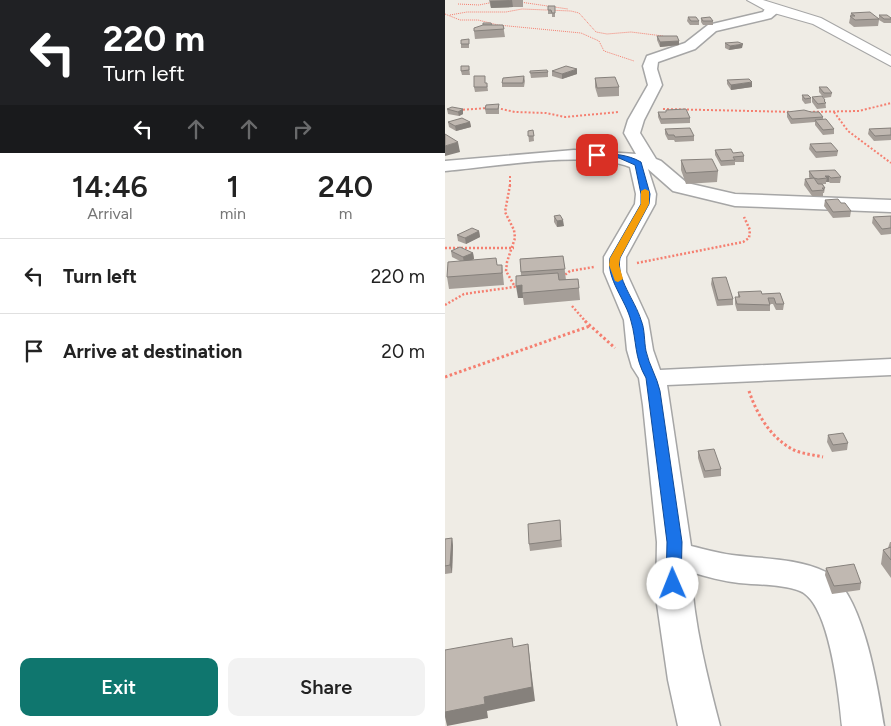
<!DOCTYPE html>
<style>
:root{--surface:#fff;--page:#f2f2f2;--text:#222;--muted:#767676;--line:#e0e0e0;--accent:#0f766e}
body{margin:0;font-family:Figtree,sans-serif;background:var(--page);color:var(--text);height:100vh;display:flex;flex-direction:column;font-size:19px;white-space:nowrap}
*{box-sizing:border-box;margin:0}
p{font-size:16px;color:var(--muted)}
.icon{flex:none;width:28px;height:28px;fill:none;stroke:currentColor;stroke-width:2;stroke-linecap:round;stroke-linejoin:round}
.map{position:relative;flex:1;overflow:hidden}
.details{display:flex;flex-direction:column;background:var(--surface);width:445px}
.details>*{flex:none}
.guide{background:#202124;color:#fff;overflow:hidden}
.pin{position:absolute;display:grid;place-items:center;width:42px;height:42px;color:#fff;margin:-21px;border-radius:10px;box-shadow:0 2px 8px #0006}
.me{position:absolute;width:55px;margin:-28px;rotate:359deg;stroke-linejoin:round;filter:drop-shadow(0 0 4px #0008)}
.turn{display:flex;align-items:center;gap:18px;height:105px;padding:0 20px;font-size:22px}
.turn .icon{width:65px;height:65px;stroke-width:2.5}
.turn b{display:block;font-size:35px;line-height:42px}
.lanes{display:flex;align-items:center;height:48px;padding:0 20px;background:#0003;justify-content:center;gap:25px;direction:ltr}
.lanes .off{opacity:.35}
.eta{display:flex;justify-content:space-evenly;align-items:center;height:85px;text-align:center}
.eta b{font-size:30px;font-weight:600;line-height:35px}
.action{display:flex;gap:10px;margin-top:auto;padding:10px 20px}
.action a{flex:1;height:58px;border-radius:10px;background:var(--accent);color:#fff;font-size:20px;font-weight:600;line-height:58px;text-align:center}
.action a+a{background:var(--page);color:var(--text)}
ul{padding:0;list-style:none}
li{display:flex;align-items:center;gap:15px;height:75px;padding:0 20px;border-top:1px solid var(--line)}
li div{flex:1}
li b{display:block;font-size:19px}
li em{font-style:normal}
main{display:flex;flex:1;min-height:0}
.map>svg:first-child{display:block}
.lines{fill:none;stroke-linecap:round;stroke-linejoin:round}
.minor-casing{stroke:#a6a6a6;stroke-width:3}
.tertiary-casing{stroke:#a6a6a6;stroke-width:2}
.path-far3{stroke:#f57f70;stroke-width:1;stroke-dasharray:1 1;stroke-linecap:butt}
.path-far2{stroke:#f57f70;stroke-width:2;stroke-dasharray:2 2;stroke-linecap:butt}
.path-far1{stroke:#f57f70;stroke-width:2.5;stroke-dasharray:2 2;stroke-linecap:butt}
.path{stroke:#f57f70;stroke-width:3;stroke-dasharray:2.5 2.5;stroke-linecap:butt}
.minor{fill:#fff;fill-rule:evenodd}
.tertiary{fill:#fff;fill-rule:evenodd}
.wall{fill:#a59e98}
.shaded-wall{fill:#86817c}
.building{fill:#c0b8b1;stroke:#86817c}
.route{fill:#1a73e8;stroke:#114b97}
.slow{fill:#f59e0b}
</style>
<main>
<section class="details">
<div class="guide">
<div class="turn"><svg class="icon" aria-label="left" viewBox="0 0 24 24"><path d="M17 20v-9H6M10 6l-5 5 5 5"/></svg><div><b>220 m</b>Turn left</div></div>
<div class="lanes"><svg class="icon" aria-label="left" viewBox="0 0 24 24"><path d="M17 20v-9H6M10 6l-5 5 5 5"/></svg><svg class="icon off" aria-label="ahead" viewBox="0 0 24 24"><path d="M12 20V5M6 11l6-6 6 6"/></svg><svg class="icon off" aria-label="ahead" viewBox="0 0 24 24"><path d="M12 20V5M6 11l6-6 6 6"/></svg><svg class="icon off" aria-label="right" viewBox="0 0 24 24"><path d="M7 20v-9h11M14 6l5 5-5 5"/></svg></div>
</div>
<div class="eta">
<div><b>14:46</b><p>Arrival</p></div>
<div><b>1</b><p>min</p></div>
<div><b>240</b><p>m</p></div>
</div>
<ul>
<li><svg class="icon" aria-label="left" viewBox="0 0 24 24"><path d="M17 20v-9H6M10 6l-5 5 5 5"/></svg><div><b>Turn left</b></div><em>220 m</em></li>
<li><svg class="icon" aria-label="arrive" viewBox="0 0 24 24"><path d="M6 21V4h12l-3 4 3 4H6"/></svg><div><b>Arrive at destination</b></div><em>20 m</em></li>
</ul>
<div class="action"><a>Exit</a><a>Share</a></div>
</section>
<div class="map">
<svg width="446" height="726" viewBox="0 0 446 726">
<rect width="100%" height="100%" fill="#efece5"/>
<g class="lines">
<!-- minor casing -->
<g class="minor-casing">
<path id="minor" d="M326 5 330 6 332 13 326 18 271 31 250 49 213 62 212 69 217 85 199 120 195 133 211 159 216 161 242 183 290 194 446 200V212L290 206 228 191 203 169 211 194 210 204 181 257V272L203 320 208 350 215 370 446 359V375L222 385 246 546C259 549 273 553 287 555 318 559 352 558 381 572 418 590 433 689 439 726H397C394 696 385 603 355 591 337 584 313 585 294 583 278 581 262 577 246 572 249 624 262 676 275 726H233L223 680 211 597 212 542 198 405 194 378 187 367 182 350 179 320 159 272V257L190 204 191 194 185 167C139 150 50 167 0 171V161L129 150 191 154 179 133 183 120 203 85 198 66 202 56 240 43 263 25 318 12 322 6Z"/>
</g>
<!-- tertiary casing -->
<g class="tertiary-casing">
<path id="tertiary" d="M302 0H318L376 18 446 56V66L368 24 322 11Z"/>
</g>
<!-- path-far3 -->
<g class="path-far3">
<path d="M75 2 123 9"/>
<path d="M13 4 34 5 49 2"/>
<path d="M0 14 15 20H33L53 25 136 33 154 41 159 51 189 61"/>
<path d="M5 15 22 12H61L77 9 126 11 134 13 151 32 162 34 186 32 218 36"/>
</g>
<!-- path-far2 -->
<g class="path-far2">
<path d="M52 108 70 112 101 113 120 117 174 112"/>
<path d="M218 109 351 112"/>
<path d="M14 110 43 108"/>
<path d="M360 112 414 111 446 103"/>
<path d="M389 112 403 131 446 163"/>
<path d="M65 186V176"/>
</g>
<!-- path-far1 -->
<g class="path-far1">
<path d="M65 185 60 212 69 230 70 238 62 262 61 271 70 287"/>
<path d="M0 248H69"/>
<path d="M192 263 298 242 304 238 305 230 299 217"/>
<path d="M117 277 125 271 149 267"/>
<path d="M0 305 19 294 76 286"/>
<path d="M127 306 141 322"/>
</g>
<!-- path -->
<g class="path">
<path d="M140 321 170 348"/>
<path d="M0 377 145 326"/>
<path d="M304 391C312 415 327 440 351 451 360 454 369 455 378 457"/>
</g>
<!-- minor -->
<use href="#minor" class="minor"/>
<!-- tertiary -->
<use href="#tertiary" class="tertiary"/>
</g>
<!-- wall -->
<g class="wall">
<path d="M44 0H78V7H68L46 8Z"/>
<path d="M103 6H110V17H107V14H103Z"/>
<path d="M406 13 434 18V15L446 18V23H439L434 20 433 26 409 27 404 23Z"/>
<path d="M243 17 254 21V25H245L242 21Z"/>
<path d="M256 18 268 21V25H258L256 22Z"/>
<path d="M47 25H58L60 37 30 39 29 31Z"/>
<path d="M212 36 234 41V45L215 47 212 40Z"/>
<path d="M24 39V48H16V44Z"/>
<path d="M280 43 297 48 284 50 280 48Z"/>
<path d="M24 66 25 75H17L16 71Z"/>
<path d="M85 71 103 72V77L86 78Z"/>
<path d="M107 71 132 74 117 79 107 76Z"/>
<path d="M79 76 80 81 79 87H57V83Z"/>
<path d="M150 78 174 87V96L153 97 150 87Z"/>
<path d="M282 80 307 87 286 90 282 84Z"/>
<path d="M40 83H42L43 91 30 92 29 87Z"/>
<path d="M374 87 387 93 386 97 379 98 374 92Z"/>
<path d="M357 95 366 98V103L360 104 357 100Z"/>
<path d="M367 97 380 100 381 108 372 109 367 102Z"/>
<path d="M54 104V114H41L40 109Z"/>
<path d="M2 109H18V114L14 116 3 114Z"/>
<path d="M221 110 245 118V123L216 124 213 117V112H221Z"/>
<path d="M342 112 378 117V119L389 129V134L378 135 370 125V122L346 124 342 117Z"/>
<path d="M3 122H25L26 127 11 131 4 127Z"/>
<path d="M446 128V140L429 141 423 134 424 129Z"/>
<path d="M220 129 249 136V141L230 142 229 140H223L220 134Z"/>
<path d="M88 130 89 141 84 142 83 131Z"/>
<path d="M365 144 393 151 392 156 371 158 364 149Z"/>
<path d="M270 150 288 153 299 156V162H290V165L276 166 270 155Z"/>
<path d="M236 160 273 171 272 182 241 184 236 170Z"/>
<path d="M364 171 396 177 395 183H385L384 182H381V184H378L380 188 379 193H378V196H367L359 185 360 179H365L364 177Z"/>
<path d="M380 200 406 211 405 217 388 218 379 206Z"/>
<path d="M109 216 119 226 112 227 109 222Z"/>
<path d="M446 216V234L436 235 427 223 428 217Z"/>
<path d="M34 231 35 237 21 244 13 241 12 235Z"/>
<path d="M6 251 28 253 29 259 25 261 52 265H57L59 285 4 289 2 277 15 261 7 257Z"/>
<path d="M118 256 121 280 133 279 135 300 79 305 78 298H73L76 276 75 259Z"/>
<path d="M267 278 288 299V305L272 306 266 284Z"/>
<path d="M293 292 317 294 335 293 339 304 338 310H331L328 304H325V311H292L290 304V297H293Z"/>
<path d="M383 435 403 443 402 450 387 452 382 442Z"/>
<path d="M253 451 276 469V476L259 478 253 458Z"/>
<path d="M115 520 117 547 85 551 84 544Z"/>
<path d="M7 538 8 546 7 573 0 574V539Z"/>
<path d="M445 542H446V578L436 564 438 550 443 548Z"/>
<path d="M381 568 416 583 415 590 387 594 380 575Z"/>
</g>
<!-- shaded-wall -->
<g class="shaded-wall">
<path d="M67 0 68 7 46 8 45 1Z"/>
<path d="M234 41V45L215 47V42Z"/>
<path d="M298 44 297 48 284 50 285 46Z"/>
<path d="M132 69V74L117 79V74Z"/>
<path d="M307 82V87L286 90V85Z"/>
<path d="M18 109V114L14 116 13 112Z"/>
<path d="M25 122 26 127 11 131 10 126Z"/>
<path d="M13 142 15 152 0 156V146Z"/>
<path d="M380 176H384V182H381L382 178Z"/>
<path d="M118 220 119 226 112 227V221Z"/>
<path d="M34 231 35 237 21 244 20 238Z"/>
<path d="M28 253 29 259 19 263 18 257Z"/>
<path d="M77 285 78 298H73L71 286Z"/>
<path d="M7 538 8 546 7 573 5 565Z"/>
<path d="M83 644 90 701 42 711 43 718 2 726 0 717V707L39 697Z"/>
</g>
<!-- building -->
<g class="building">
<path d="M103 6H110V13H107L106 10H103Z"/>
<path d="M425 12 434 19 410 20 405 16H410L406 13Z"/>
<path d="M434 15H442L446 18V19H439Z"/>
<path d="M243 17H251L254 21H246Z"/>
<path d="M265 17 268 21H258L256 18Z"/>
<path d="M38 23H46L47 25H38Z"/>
<path d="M38 25H58L59 29 29 31V28Z"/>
<path d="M212 36H232L234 41 215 42Z"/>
<path d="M24 39V44H16V40Z"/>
<path d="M293 42 298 44 285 46 280 43Z"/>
<path d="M16 66H24V70L16 71Z"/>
<path d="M121 66 132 69 117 74 107 71Z"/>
<path d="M102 70 103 72 85 73V71Z"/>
<path d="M29 76H40V83H42V87H29Z"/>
<path d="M79 76 78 83H57L58 78Z"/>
<path d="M170 77 174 87 152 88 150 78Z"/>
<path d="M304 79 307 82 286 85 282 80Z"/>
<path d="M374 87H382L387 93H379Z"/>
<path d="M357 95H363L366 98 360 99Z"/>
<path d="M377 96 380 100 379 101 381 103 373 104 367 97Z"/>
<path d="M54 104 53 109H40L41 105Z"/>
<path d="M7 107 18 109 13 112 2 109Z"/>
<path d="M241 109 245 118 216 119 213 112H221V110Z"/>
<path d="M359 110 366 112H374L378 117 347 119 342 112Z"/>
<path d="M17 118 25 122 10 126 3 122Z"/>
<path d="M381 119 389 129 378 130 370 120Z"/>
<path d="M245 128 249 136 230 137 229 135H223L220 129Z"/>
<path d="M446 128V135L430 136 424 129Z"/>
<path d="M88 130 89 136H83V131Z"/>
<path d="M0 134 13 142 0 146Z"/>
<path d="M386 143 393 151 371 152 365 144Z"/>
<path d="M286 149 288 153 297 152 299 156 288 157 290 160 276 161 270 150Z"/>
<path d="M267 159 273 171 241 173 236 160Z"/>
<path d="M390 170 396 177 386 178 384 176H380L382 178 373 179 369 178 364 171Z"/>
<path d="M369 178 373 184H377L380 188H377L379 190 367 191 360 179Z"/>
<path d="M393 199 396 203H400L406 211 388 212 380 200Z"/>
<path d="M115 215 118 220 112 221 109 216Z"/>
<path d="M446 216V228L437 229 428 217Z"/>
<path d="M27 228 34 231 20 238 12 235Z"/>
<path d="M15 247 28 253 18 257 6 251Z"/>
<path d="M118 256 120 269 76 272 75 259Z"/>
<path d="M51 258 52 265H57V273L2 277 3 262Z"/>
<path d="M113 273 114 280 133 279 134 288 77 293V285L71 286V276Z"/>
<path d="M281 277 288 299 273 300 267 278Z"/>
<path d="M316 291 317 294 335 293 339 304H331L329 298H323L325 305 292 304 290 297H295L293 292Z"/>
<path d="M398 433 403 443 388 445 383 435Z"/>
<path d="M269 449 276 469 260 471 253 451Z"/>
<path d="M115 520 116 540 84 544 83 524Z"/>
<path d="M7 538 5 565 0 566V539Z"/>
<path d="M446 547V560L438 550Z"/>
<path d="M409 564 416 583 389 586 381 568Z"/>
<path d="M67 638 68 647 83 644 87 687 39 697 40 704 0 712V650Z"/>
</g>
<!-- route -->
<path class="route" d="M152 153C168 154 182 154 196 162L205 194 204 204 175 258C171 279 190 300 196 320 200 329 199 341 201 351 204 365 212 377 215 391L237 542 236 584 234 588 228 590 223 588 221 584 222 542 201 378C189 357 192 342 186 321 181 300 161 279 165 258L196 204V194L190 165 174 158 150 157V154Z"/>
<!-- slow -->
<path class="slow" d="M200 189 204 191V204L175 258 174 265 178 279 173 282 170 281 164 265 165 258 196 204V191Z"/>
</svg>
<div class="pin" style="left:152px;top:155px;background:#d93025"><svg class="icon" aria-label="arrive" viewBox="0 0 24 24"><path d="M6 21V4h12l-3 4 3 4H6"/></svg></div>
<svg class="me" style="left:228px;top:584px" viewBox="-20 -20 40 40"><circle r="19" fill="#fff"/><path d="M0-13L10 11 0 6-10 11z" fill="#1a73e8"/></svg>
</div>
</main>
